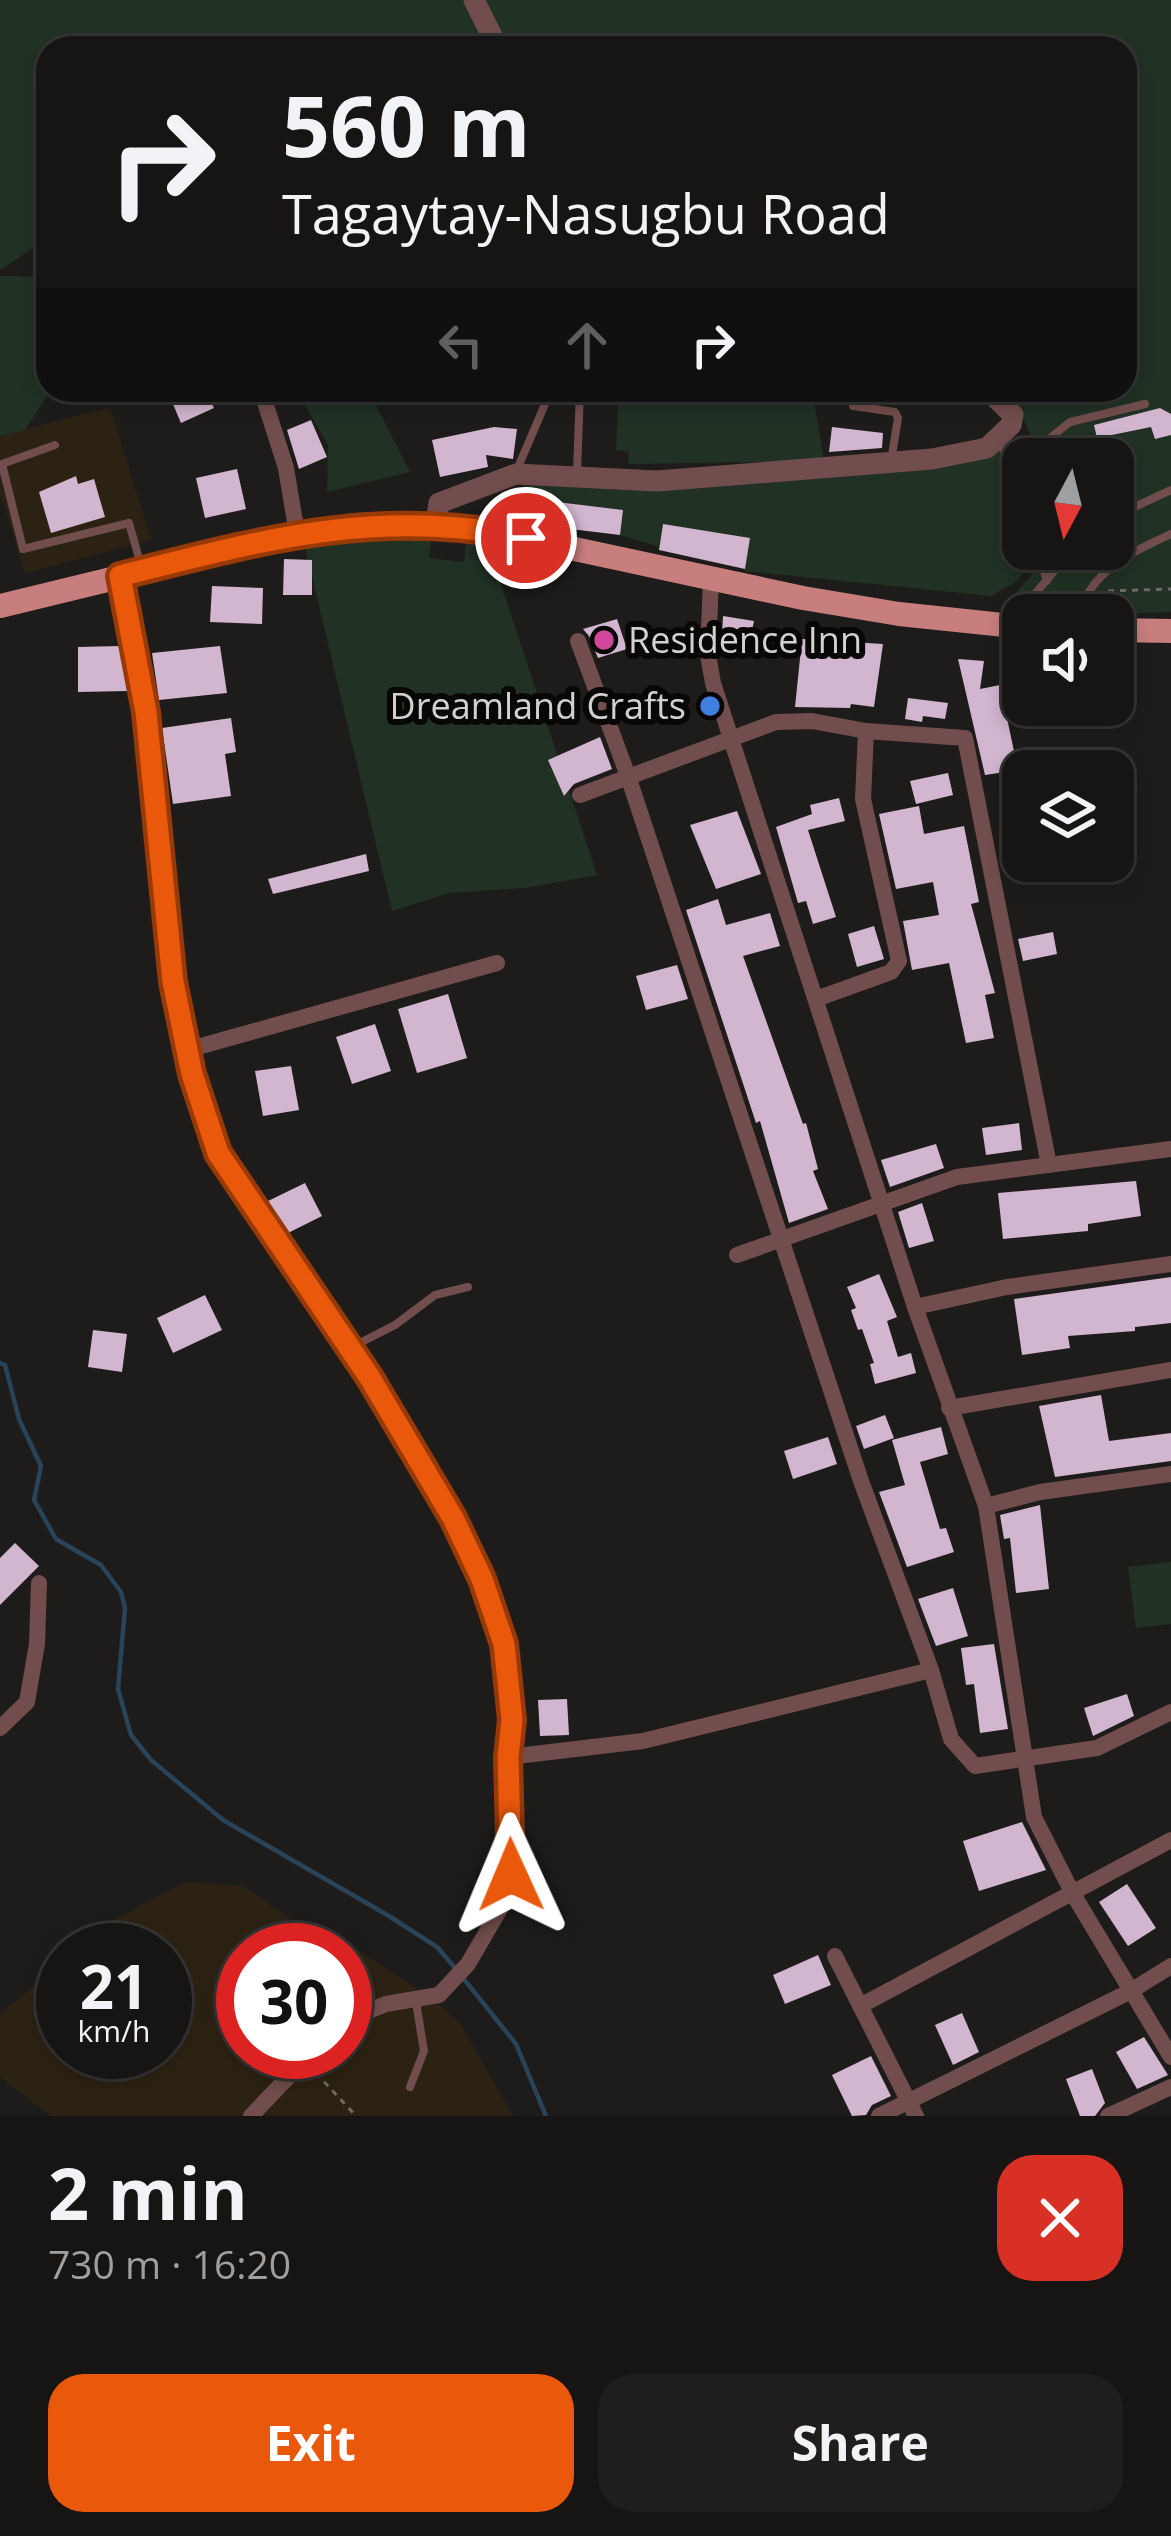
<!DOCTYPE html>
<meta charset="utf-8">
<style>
:root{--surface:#161514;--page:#1f1e1d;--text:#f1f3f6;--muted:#9e9fa0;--line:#353434;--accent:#ea580c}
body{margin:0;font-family:"Open Sans",sans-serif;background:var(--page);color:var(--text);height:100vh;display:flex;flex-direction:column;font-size:45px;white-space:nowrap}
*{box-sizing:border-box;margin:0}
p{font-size:39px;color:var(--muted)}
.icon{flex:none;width:66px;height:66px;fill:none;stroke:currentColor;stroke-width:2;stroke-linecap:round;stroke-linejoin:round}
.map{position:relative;height:2116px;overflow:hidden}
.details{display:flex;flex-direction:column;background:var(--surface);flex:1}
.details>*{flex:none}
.banner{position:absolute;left:36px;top:36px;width:1101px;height:366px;border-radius:36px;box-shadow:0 6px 18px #0003,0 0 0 3px var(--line);background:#161514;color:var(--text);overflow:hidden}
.needle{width:78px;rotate:187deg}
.controls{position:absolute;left:1002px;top:438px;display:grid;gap:24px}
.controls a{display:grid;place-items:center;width:132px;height:132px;border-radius:24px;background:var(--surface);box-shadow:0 6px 18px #0003,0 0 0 3px var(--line);font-size:60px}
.speed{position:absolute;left:36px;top:1923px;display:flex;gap:24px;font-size:60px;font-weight:700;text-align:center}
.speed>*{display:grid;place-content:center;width:156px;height:156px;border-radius:50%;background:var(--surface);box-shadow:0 6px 18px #0003,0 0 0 3px var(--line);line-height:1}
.speed small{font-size:30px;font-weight:400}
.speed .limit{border:18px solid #d22;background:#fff;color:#111}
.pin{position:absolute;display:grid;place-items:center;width:102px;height:102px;color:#fff;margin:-51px;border:6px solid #fff;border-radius:50%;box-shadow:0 3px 12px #0007}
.me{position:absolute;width:132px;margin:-66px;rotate:359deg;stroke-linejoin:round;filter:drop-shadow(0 0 9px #0008)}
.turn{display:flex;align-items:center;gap:42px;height:252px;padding:0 48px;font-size:54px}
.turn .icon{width:156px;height:156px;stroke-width:2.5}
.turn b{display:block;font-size:84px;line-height:102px}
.lanes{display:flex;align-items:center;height:114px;padding:0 48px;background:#0003;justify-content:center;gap:60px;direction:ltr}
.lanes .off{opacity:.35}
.round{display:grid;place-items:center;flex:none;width:126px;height:126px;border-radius:36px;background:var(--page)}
.summary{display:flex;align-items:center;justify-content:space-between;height:204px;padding:0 48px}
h1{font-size:72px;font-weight:700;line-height:90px}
.primary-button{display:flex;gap:24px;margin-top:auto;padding:24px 48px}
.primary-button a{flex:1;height:138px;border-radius:36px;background:var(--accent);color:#fff;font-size:48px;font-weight:700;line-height:138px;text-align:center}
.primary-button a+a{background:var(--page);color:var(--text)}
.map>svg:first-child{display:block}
.commercial{fill:#2c2213;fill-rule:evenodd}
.green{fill:#213124}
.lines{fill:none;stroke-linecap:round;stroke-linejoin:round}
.stream{stroke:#294458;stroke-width:4.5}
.building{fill:#d2b5cf}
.path{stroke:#6d6b6a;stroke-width:3;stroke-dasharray:6 6;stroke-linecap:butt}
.service{stroke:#714e4d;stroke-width:8}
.minor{stroke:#714e4d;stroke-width:16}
.tertiary{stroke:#714e4d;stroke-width:21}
.primary{stroke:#c77e7d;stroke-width:24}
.route-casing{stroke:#983908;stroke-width:30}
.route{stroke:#ea580c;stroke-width:21}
.hotel-dot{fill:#d1479c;stroke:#080706;stroke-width:4.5}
.shop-dot{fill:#3f7fe0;stroke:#080706;stroke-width:4.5}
.labels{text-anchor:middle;stroke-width:12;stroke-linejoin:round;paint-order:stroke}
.poi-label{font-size:36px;fill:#d3d1d0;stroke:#080706;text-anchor:start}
</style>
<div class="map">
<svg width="1171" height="2116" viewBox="0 0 1171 2116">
<rect width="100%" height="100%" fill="#1e1c1b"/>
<!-- commercial -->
<g class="commercial">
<path d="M110 407 151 540 25 573 0 492V436Z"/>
<path d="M185 1882 244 1886 300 1926 365 1954 434 2000 460 2023 513 2116H51L0 2077V2014L63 1961V2052H165V1950H76L110 1922ZM243 1950H345V2052H243Z"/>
</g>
<!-- green -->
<g class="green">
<path d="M0 0H1171V612L1117 614 1007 603 1054 549H1113V459H1023V549H1047L1014 583 991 596 744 571 750 539 663 524 659 547 620 535 622 510 558 502 555 519 512 510 525 498 527 490 518 477 652 486 990 451 1031 437 1011 390H1125V48H48V238L0 270Z"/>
<path d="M0 276 48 277V390H51L25 430 0 436Z"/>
<path d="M296 390H368L410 472 327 492 328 445Z"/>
<path d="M619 390H812L824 461 628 464 629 452 616 450Z"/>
<path d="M432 531 429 558 464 562 467 535 489 548 597 875 525 888 449 893 392 911 303 539Z"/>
<path d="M1171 1562V1624L1136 1628 1128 1567Z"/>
</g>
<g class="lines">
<!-- stream -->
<g class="stream">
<path d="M0 1363 5 1365 19 1419 41 1466 34 1500 56 1539 101 1565 121 1592 125 1608 118 1689 131 1735 151 1760 223 1820 389 1916 437 1947 456 1969"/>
<path d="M463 1978 516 2044 546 2116"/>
</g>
</g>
<!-- building -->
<g class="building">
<path d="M167 390H206L214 408 181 423Z"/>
<path d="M1160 408 1171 414V435L1155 439 1151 427 1097 438 1094 425Z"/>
<path d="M311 420 327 457 299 469 287 430Z"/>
<path d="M494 427 517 429 513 459 486 455 488 467 440 477 432 440Z"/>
<path d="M832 427 883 433 882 448 829 452Z"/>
<path d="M237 469 246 509 205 518 196 478Z"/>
<path d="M76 476 78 484 94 479 105 517 51 533 39 492Z"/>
<path d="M557 502 623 510 620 535 554 527Z"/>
<path d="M663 524 750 538 745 569 659 550Z"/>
<path d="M284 559 312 560V595H283Z"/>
<path d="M212 586 263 588 262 624 210 622Z"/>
<path d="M723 616 754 621 746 658 721 653Z"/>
<path d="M617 619 627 649 598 658 589 636 583 629Z"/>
<path d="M802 639 883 644 874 707 851 704 850 708 795 707Z"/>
<path d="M120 646 128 691 78 692V647Z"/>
<path d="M220 646 227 693 159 700 152 653Z"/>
<path d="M958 659 984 661 980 689 1000 685 1018 770 985 775Z"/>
<path d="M908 698 948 703 945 719 923 716 922 722 905 719Z"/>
<path d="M231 718 236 752 225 754 231 796 173 804 162 728Z"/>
<path d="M600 737 612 769 574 784 564 796 548 760Z"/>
<path d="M948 773 953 795 916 804 910 781Z"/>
<path d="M839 798 845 821 808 830 836 917 813 924 806 901 798 903 776 827 812 814 810 805Z"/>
<path d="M919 806 924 834 964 826 979 902 971 904 995 993 985 995 994 1038 966 1043 949 963 912 970 903 921 939 915 933 882 896 889 879 814Z"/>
<path d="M737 811 761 874 716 889 690 825Z"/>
<path d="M366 854 369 871 273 894 268 879Z"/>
<path d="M718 899 726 925 770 913 780 946 743 956 803 1124 806 1123 818 1169 813 1171 828 1209 789 1223 760 1121 756 1123 686 910Z"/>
<path d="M874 926 884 959 857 967 848 934Z"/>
<path d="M1053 932 1057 954 1023 961 1018 939Z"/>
<path d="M677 965 688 999 646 1010 636 976Z"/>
<path d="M448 994 467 1058 417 1073 398 1009Z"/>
<path d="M375 1024 391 1071 352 1084 336 1037Z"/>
<path d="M291 1066 299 1110 263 1116 255 1071Z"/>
<path d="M1019 1123 1022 1150 986 1155 982 1128Z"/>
<path d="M936 1144 944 1168 890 1187 881 1160Z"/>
<path d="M1136 1181 1141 1216 1088 1224V1231L1003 1239 998 1193Z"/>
<path d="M305 1183 322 1216 288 1233 266 1202Z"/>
<path d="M922 1203 934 1241 909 1248 898 1212Z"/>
<path d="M879 1274 897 1317 887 1321 898 1357 911 1353 916 1373 875 1384 870 1364 874 1363 862 1329 858 1330 851 1310 856 1308 847 1287Z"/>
<path d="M1171 1277V1323L1135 1327V1331L1068 1336 1070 1348 1022 1355 1014 1299Z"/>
<path d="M205 1295 222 1330 173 1353 157 1318Z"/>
<path d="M93 1330 127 1334 122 1372 88 1367Z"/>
<path d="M1101 1395 1109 1441 1171 1433V1461L1055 1477 1039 1406Z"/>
<path d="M885 1415 894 1438 864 1449 856 1426Z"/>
<path d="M941 1427 948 1454 920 1462 940 1529 946 1528 954 1552 907 1567 879 1492 905 1485 892 1440Z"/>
<path d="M828 1437 837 1464 793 1479 784 1451Z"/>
<path d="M1040 1505 1049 1589 1016 1593 1010 1538 1004 1539 1000 1515Z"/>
<path d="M15 1543 39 1566 0 1605V1558Z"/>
<path d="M953 1588 968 1636 936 1646 918 1599Z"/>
<path d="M994 1644 1008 1729 980 1733 974 1684 966 1685 961 1648Z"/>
<path d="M1127 1694 1134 1716 1093 1736 1084 1708Z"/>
<path d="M567 1699 569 1735 540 1736 538 1700Z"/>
<path d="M1022 1822 1046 1870 979 1891 963 1841Z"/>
<path d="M1127 1884 1156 1928 1128 1946 1099 1902Z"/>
<path d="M818 1955 831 1985 785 2004 773 1975Z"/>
<path d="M962 2013 979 2052 953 2065 935 2025Z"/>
<path d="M1144 2037 1168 2075 1137 2089 1116 2052Z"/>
<path d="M871 2056 891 2096 872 2105 866 2115 852 2116 832 2075Z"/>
<path d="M1092 2069 1105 2103 1095 2116H1080L1066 2079Z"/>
</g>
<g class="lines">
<!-- path -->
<g class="path">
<path d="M1108 591 1171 589"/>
<path d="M316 2073 356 2116"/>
</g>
<!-- service -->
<g class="service">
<path d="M853 406 895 412 898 418 891 461"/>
<path d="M1000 441 1023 507"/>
<path d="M55 445 2 464 23 549 129 523 142 569"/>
<path d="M1024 459 1070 422 1145 404"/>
<path d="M516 472 548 397 546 390"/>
<path d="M577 472 580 390"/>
<path d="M1113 517 1171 490"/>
<path d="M1037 549 1047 581"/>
<path d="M1080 615C1089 571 1134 551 1171 534"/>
<path d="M1002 619 1034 595 1073 549"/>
<path d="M350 1348 395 1325 435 1295 468 1287"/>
<path d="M410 2087 424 2051 416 2002"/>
</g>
<!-- minor -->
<g class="minor">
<path d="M261 390 286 468 297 534"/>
<path d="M120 576 146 712 173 983 192 1074 218 1153 370 1378 453 1518 482 1578 504 1644 512 1720 508 1757 511 1875 504 1902 468 1964 439 1995 386 2004 345 2020"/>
<path d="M711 579 708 655 713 683 915 1307 986 1506 1034 1817 1073 1894 1171 2057"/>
<path d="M578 641 628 776 861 1481 931 1670 951 1739 975 1766 1097 1748 1171 1712"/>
<path d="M580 795 776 722 812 721 866 731 965 738 1049 1165"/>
<path d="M816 999 891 972 899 961 863 799 866 731"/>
<path d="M187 1050 497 963"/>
<path d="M737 1255 957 1177 1171 1149"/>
<path d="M915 1307 1007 1287 1171 1264"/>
<path d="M949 1408 1171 1370"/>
<path d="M986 1506 1040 1492 1171 1474"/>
<path d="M0 1728 27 1702 37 1644 39 1583"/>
<path d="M508 1757 643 1741 931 1670"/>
<path d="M835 1956 916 2116"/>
<path d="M860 2006 1171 1840"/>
<path d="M251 2116 312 2052"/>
<path d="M879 2116 1129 1992 1171 1966"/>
<path d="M1108 2116 1171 2087"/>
</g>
<!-- tertiary -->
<g class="tertiary">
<path d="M474 0 498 48"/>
<path d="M436 524 439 503 516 474 657 481 932 459 987 448 1011 425 1013 415 988 390"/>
</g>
<!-- primary -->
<g class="primary">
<path d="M0 606 297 534 355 525 408 523 486 530 803 598 899 614 1023 627"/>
<path d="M1113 630 1171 631"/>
</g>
</g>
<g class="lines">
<!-- route casing -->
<g class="route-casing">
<path id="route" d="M511 1875 508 1757 512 1720 504 1644 482 1579 453 1518 370 1378 218 1153 192 1074 173 982 146 712 120 576C262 540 379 507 526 538"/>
</g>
<!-- route -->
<use href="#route" class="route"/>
</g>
<!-- markers -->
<circle class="hotel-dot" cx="604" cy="640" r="12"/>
<circle class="shop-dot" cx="710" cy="706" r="12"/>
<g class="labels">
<!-- poi labels -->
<g class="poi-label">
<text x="628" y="653">Residence Inn</text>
<text x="686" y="719" text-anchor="end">Dreamland Crafts</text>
</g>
</g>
</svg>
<div class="controls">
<a><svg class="needle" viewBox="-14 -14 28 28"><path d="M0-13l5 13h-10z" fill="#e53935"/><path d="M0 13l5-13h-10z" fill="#9e9fa0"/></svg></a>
<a><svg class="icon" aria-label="sound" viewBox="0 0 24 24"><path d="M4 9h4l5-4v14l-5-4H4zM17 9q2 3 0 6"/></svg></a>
<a><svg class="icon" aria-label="layers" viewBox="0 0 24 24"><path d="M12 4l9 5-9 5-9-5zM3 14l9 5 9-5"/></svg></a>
</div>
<div class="speed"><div>21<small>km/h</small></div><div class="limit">30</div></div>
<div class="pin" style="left:526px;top:538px;background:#d93025"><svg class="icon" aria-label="arrive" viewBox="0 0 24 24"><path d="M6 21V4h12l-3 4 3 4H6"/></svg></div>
<svg class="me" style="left:511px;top:1875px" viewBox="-20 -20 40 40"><path d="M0-17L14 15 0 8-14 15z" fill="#ea580c" stroke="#fff" stroke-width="4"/></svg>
<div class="banner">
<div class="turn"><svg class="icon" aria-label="right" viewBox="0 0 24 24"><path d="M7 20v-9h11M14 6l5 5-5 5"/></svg><div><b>560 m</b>Tagaytay-Nasugbu Road</div></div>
<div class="lanes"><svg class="icon off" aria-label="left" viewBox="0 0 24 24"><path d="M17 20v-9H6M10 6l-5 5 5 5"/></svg><svg class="icon off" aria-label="ahead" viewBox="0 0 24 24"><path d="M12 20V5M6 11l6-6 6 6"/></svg><svg class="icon" aria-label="right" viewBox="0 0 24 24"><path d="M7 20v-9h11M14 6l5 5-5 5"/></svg></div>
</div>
</div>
<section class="details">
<div class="summary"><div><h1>2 min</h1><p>730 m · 16:20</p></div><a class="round" style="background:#d93025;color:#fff"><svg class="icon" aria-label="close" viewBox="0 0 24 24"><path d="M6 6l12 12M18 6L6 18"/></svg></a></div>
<div class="primary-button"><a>Exit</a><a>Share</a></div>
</section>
